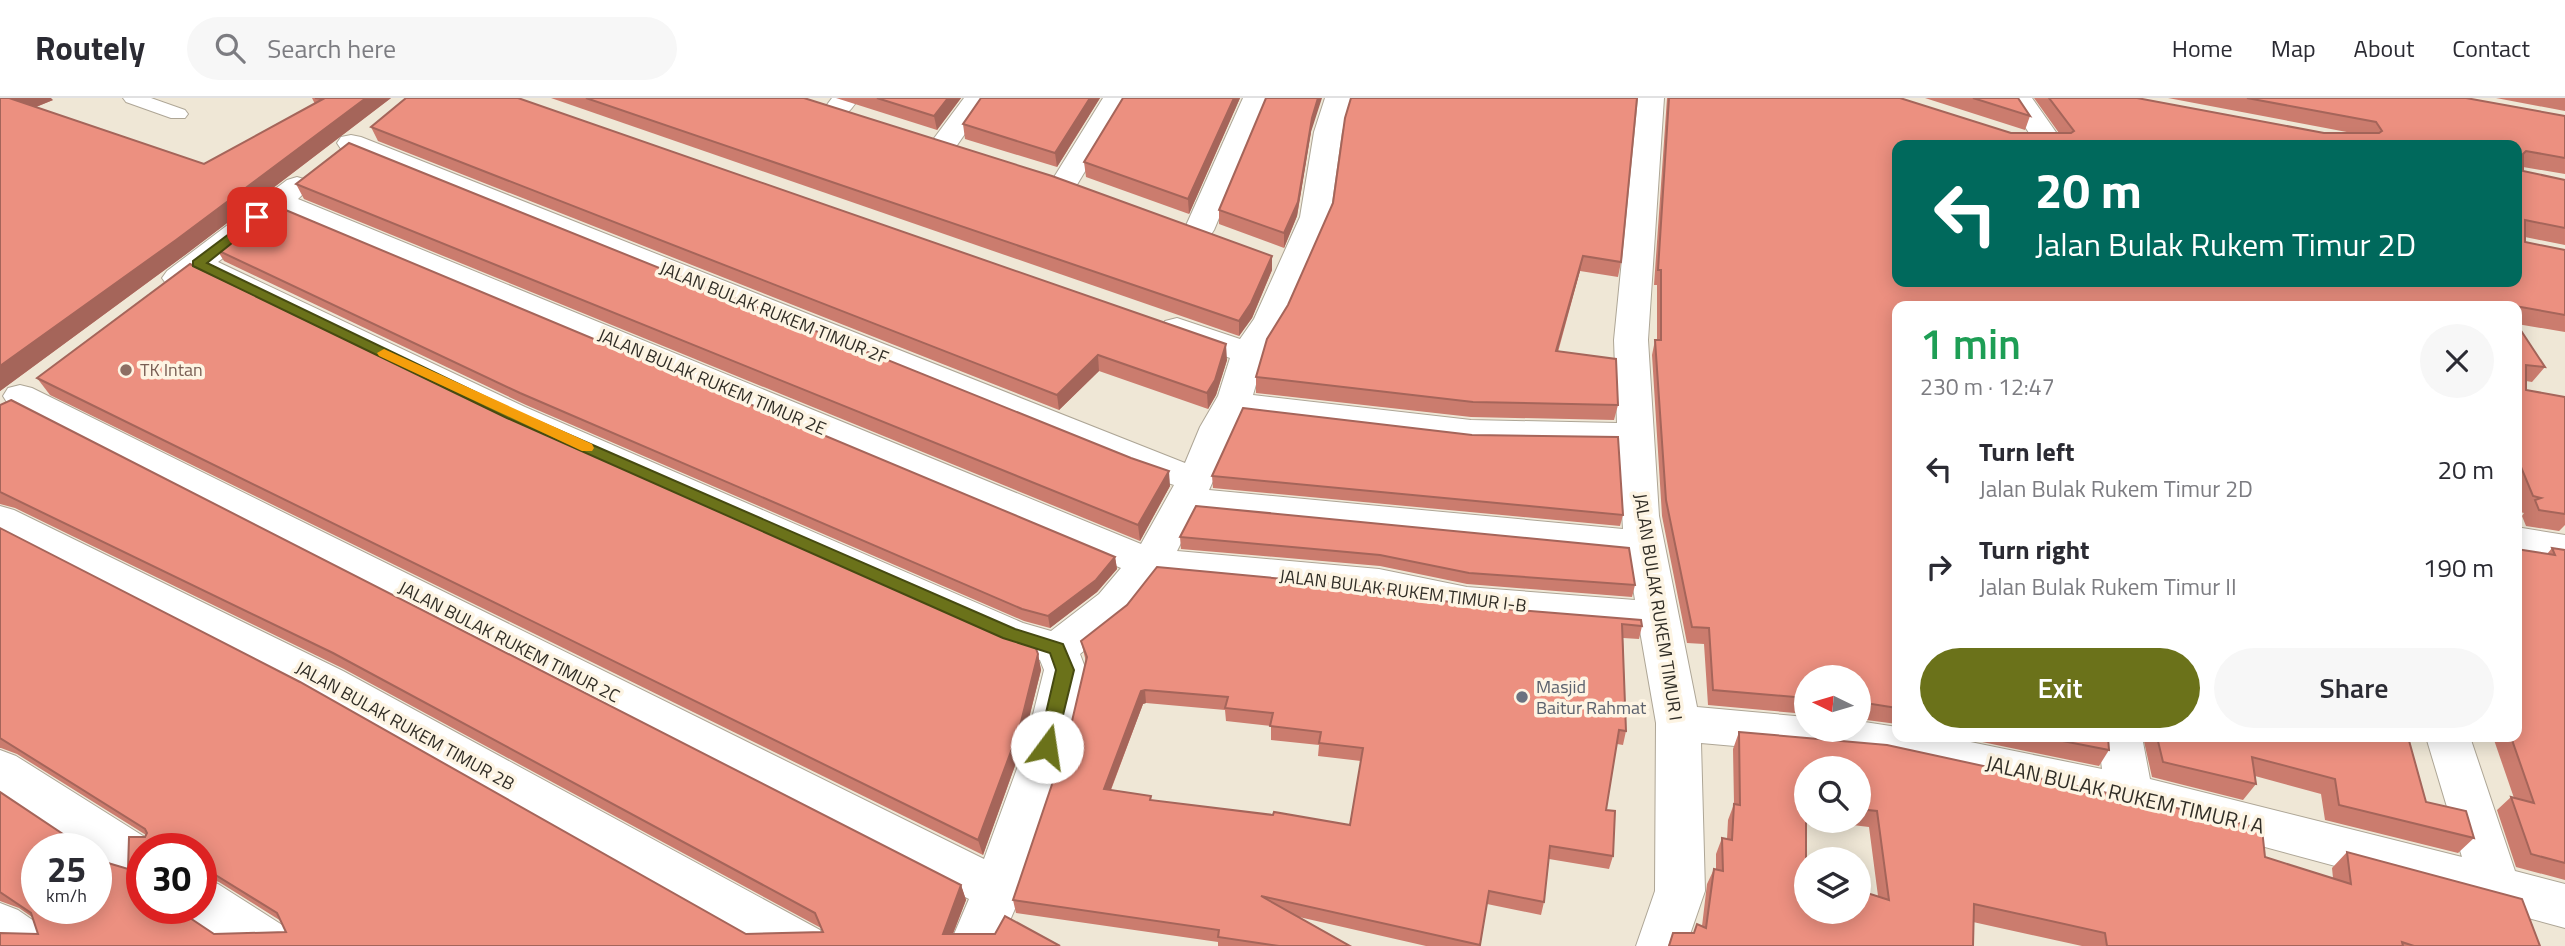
<!DOCTYPE html>
<meta charset="utf-8">
<style>
:root{--surface:#fff;--page:#f7f7f7;--text:#2b2b33;--muted:#7c7c81;--line:#e1e1e2;--accent:#6b721a}
body{margin:0;font-family:"Titillium Web",sans-serif;background:var(--page);color:var(--text);height:100vh;display:flex;flex-direction:column;font-size:26px;white-space:nowrap}
*{box-sizing:border-box;margin:0}
p{font-size:23px;color:var(--muted)}
.icon{flex:none;width:38px;height:38px;fill:none;stroke:currentColor;stroke-width:2;stroke-linecap:round;stroke-linejoin:round}
.map{position:relative;flex:1;overflow:hidden}
.panel{position:absolute;left:1892px;top:203px;width:630px;height:441px;display:flex;flex-direction:column;background:var(--surface);border-radius:14px;box-shadow:0 4px 18px #0003}
.panel>*{flex:none}
.top-card{position:absolute;left:1892px;top:42px;width:630px;height:147px;border-radius:14px;box-shadow:0 4px 18px #0003;background:#00695c;color:#fff;overflow:hidden}
.needle{width:46px;rotate:275deg}
.fabs{position:absolute;left:1794px;top:567px;display:grid;gap:14px}
.fabs a{display:grid;place-items:center;width:77px;height:77px;border-radius:50%;background:var(--surface);box-shadow:0 4px 18px #0003;font-size:35px}
.speed{position:absolute;left:21px;top:735px;display:flex;gap:14px;font-size:35px;font-weight:700;text-align:center}
.speed>*{display:grid;place-content:center;width:91px;height:91px;border-radius:50%;background:var(--surface);box-shadow:0 4px 18px #0003;line-height:1}
.speed small{font-size:18px;font-weight:400}
.speed .limit{border:10px solid #d22;background:#fff;color:#111}
.pin{position:absolute;display:grid;place-items:center;width:60px;height:60px;color:#fff;margin:-30px;border-radius:14px;box-shadow:0 4px 10px #0006}
.me{position:absolute;width:77px;margin:-38px;rotate:14deg;stroke-linejoin:round;filter:drop-shadow(0 0 5px #0008)}
.turn{display:flex;align-items:center;gap:24px;height:147px;padding:0 28px;font-size:32px}
.turn .icon{width:91px;height:91px;stroke-width:2.5}
.turn b{display:block;font-size:49px;line-height:60px}
.round{display:grid;place-items:center;flex:none;width:74px;height:74px;border-radius:37px;background:var(--page)}
.head{display:flex;align-items:center;justify-content:space-between;height:119px;padding:0 28px}
h1{font-size:42px;font-weight:600;line-height:52px;color:#1e9e55}
.primary-button{display:flex;gap:14px;margin-top:auto;padding:14px 28px}
.primary-button a{flex:1;height:80px;border-radius:42px;background:var(--accent);color:#fff;font-size:28px;font-weight:600;line-height:80px;text-align:center}
.primary-button a+a{background:var(--page);color:var(--text)}
ul{padding:0;list-style:none}
li{display:flex;align-items:center;gap:21px;height:98px;padding:0 28px}
li div{flex:1}
li b{display:block;font-size:26px}
li em{font-style:normal}
header{display:flex;align-items:center;gap:42px;box-sizing:border-box;height:98px;padding:0 35px;background:var(--surface);border-bottom:2px solid var(--line)}
header strong{font-size:33px}
nav{display:flex;gap:38px;margin-inline-start:auto;font-size:24px}
.search{width:490px;height:63px;background:var(--page);display:flex;align-items:center;gap:18px;box-sizing:border-box;padding:0 24px;border-radius:38px;color:var(--muted);font-size:26px}
.map>svg:first-child{display:block}
.lines{fill:none;stroke-linecap:round;stroke-linejoin:round}
.service-casing{stroke:#aea696;stroke-width:2}
.minor-casing{stroke:#aea696;stroke-width:2}
.service{fill:#fff;fill-rule:evenodd}
.minor{fill:#fff;fill-rule:evenodd}
.wall{fill:#cb7c6e;fill-rule:evenodd}
.shaded-wall{fill:#a5655a}
.building{fill:#ec9080;stroke:#a5655a;stroke-width:2;fill-rule:evenodd}
.route{fill:#6b721a;stroke:#464a11;stroke-width:2}
.slow{fill:#f59e0b}
.education-dot{fill:#8d6e63;stroke:#fdf4e3;stroke-width:2.5}
.worship-dot{fill:#6b7280;stroke:#fdf4e3;stroke-width:2.5}
.labels{text-anchor:middle;stroke-width:7;stroke-linejoin:round;paint-order:stroke}
.street-label{font-size:18px;fill:#302d26;stroke:#fdf4e3}
.education-label{font-size:18px;fill:#785e54;stroke:#fdf4e3;text-anchor:start}
.worship-label{font-size:18px;fill:#5b616d;stroke:#fdf4e3;text-anchor:start}
.near-street-label{font-size:21px;fill:#302d26;stroke:#fdf4e3}
</style>
<header>
<strong>Routely</strong>
<div class="search"><svg class="icon" aria-label="search" viewBox="0 0 24 24"><circle cx="10" cy="10" r="6"/><path d="M15 15l6 6"/></svg>Search here</div>
<nav><a>Home</a><a>Map</a><a>About</a><a>Contact</a></nav>
</header>
<div class="map">
<svg width="2565" height="848" viewBox="0 0 2565 848">
<rect width="100%" height="100%" fill="#efe7d6"/>
<g class="lines">
<!-- service casing -->
<g class="service-casing">
<path id="service" d="M123 0H151L185 12 188 16 185 20H171L126 4Z"/>
</g>
<!-- minor casing -->
<g class="minor-casing">
<g id="minor">
<path d="M832 0H859C850 14 844 22 827 18L823 12Z"/>
<path d="M964 0H990L953 53 943 55 933 53 929 47Z"/>
<path d="M1103 0H1129L1075 90 1065 93 1055 90 1051 84Z"/>
<path d="M1243 0H1269L1214 132 1210 138 1199 141 1188 138 1184 132Z"/>
<path d="M1325 0H1351L1342 34 1330 119 1286 221 1265 255 1253 297 1471 322 1617 325 1614 242 1638 0H1664L1648 242 1659 418 1697 609 1806 619V632H1858V623L1897 629V639H1946L2102 671 2098 639H2142L2150 681 2462 759 2426 639H2470L2515 773 2565 786V830L2187 728 1879 661 1701 645 1705 793 1686 848H1636L1655 793 1656 625 1640 533 1467 519 1379 501 1157 480 1127 518 1080 556 1086 572 1069 649 1023 792 999 848H949L969 801 8 306 3 298 8 290 20 287 32 290 984 761 1025 649 1044 572 1040 562 994 547 499 325 199 179C188 188 181 190 167 187L162 180 167 173 287 82 297 79 307 82 311 88 298 101 1141 446 1174 387 1134 374 341 51 337 45 341 39 351 37 361 39 1185 365 1200 329 1218 298 1230 260 1165 237 1161 230 1165 223 1177 220 1240 241 1254 221 1300 119 1314 34ZM281 115 1121 470 1099 496 1051 533 1023 525 525 309 218 164ZM1242 318 1471 346 1618 348 1623 431 1209 392ZM1195 417 1628 459 1635 502 1467 489 1379 471 1177 453Z"/>
<path d="M2006 0H2032L2065 47H2037Z"/>
<path d="M0 408 14 412 343 573 820 832 827 848H755L313 597 0 437Z"/>
<path d="M2516 429 2565 437V465L2516 457Z"/>
<path d="M0 652 16 658 159 748 160 751H142V784L125 778 96 759V751H84L0 695Z"/>
<path d="M201 780 218 786 290 832 297 848H229L184 818 180 810H201Z"/>
<path d="M0 805 18 812 47 832 54 848H0Z"/>
</g>
</g>
<!-- service -->
<use href="#service" class="service"/>
<!-- minor -->
<use href="#minor" class="minor"/>
</g>
<!-- wall -->
<g class="wall">
<path d="M0 0 53 2 36 9 204 66 315 6 312 0H391L185 157 0 293Z"/>
<path d="M551 0H804L1272 172 1252 220 1239 238Z"/>
<path d="M836 0H961L937 32Z"/>
<path d="M981 0H1100L1057 69 965 41 963 26Z"/>
<path d="M1123 0H1240L1189 116 1086 79 1084 64Z"/>
<path d="M1667 0H1900L2011 35H2059L2034 0H2137L2324 35H2352L2168 0H2466L2565 18V76L2523 69V73L2565 82V147L2525 139V144L2565 152V234L2517 226 2545 269 2532 284 2526 283V292L2565 299V427L2559 433 2526 428 2522 418 2524 415 2520 414 2516 405V208H1897V626L1859 621 1858 623V579H1806V616L1708 607 1704 546 1687 545 1662 418 1652 257 1655 242H1657V187H1654Z"/>
<path d="M1925 0H2018L2030 18 2025 32Z"/>
<path d="M2496 0H2565V13Z"/>
<path d="M371 29 1227 262 1216 297 1208 311 1099 273 1059 312 378 43Z"/>
<path d="M1311 34 1297 118 1284 150 1219 126V112Z"/>
<path d="M296 86 1170 388 1140 443 304 101Z"/>
<path d="M1333 105 1621 164 1618 179 1580 173 1558 254 1618 307 1614 322 1471 319 1256 295V279Z"/>
<path d="M217 152 1115 459 1117 471 1097 494 1050 530 1024 523 526 307 224 163Z"/>
<path d="M37 280 490 311 1038 556 1041 572 1022 648 983 757 50 297Z"/>
<path d="M11 302 961 787 966 802 953 836H995L1005 818 1060 848H0V835L38 836 32 819 19 810 0 803V694L66 738 77 739 90 751H37V810H96V758L108 765 128 771 129 739H145L146 737 17 656 1 650H0V430L300 584 746 836 823 834 821 830 344 571 15 410 0 406V307ZM142 751H201V778L219 784 281 823 286 834 214 836 180 814 179 810H142Z"/>
<path d="M1212 378 1623 417 1620 428 1213 390Z"/>
<path d="M1196 408 1635 487 1632 499 1467 486 1380 468 1181 451 1180 439Z"/>
<path d="M2552 450 2565 452V782L2516 769 2497 712 2511 699 2514 700 2493 639H2516L2547 456Z"/>
<path d="M1469 508 1642 528 1639 541 1623 540 1626 633 1623 647 1617 646 1606 712 1613 758 1609 771 1549 761 1544 804 1541 817 1487 806 1480 848H1426L1299 819 1350 848H1218V844L1016 815 1013 802 1069 636 1086 564 1081 543ZM1146 605 1225 612 1226 623 1271 628V642L1319 647 1318 658 1361 663 1350 727 1151 702 1111 692 1143 606Z"/>
<path d="M1739 634 2265 759 2333 780 2332 770 2347 754 2540 848H2082L1973 824V848H1668L1673 835H1694L1702 828 1707 786 1714 771H1716V756L1722 740 1727 741 1728 722 1734 706 1733 651ZM1806 670H1858V723H1819L1869 729 1878 798 1805 776Z"/>
<path d="M1958 639H2108L2109 652 2099 668Z"/>
<path d="M2143 639H2408L2426 704 2474 740 2458 755 2325 722 2321 696 2255 678 2256 686 2243 702 2152 679Z"/>
</g>
<!-- shaded-wall -->
<g class="shaded-wall">
<path d="M15 0H51L53 2 21 15 12 1Z"/>
<path d="M366 0H391L185 157 0 293V268Z"/>
<path d="M948 0H961L937 32 934 18Z"/>
<path d="M1090 0H1100L1057 69 1055 55Z"/>
<path d="M1234 0H1240L1189 116 1188 101Z"/>
<path d="M1318 0H1322L1311 34 1297 118 1284 150V135L1312 20Z"/>
<path d="M1272 158V172L1252 220 1239 238V223Z"/>
<path d="M1583 158 1580 173 1553 269 1556 253Z"/>
<path d="M1226 246 1227 262 1216 297 1208 311 1207 295Z"/>
<path d="M1098 257 1099 273 1059 312 1057 297Z"/>
<path d="M1169 373 1170 388 1140 443 1138 427Z"/>
<path d="M1115 459 1117 471 1097 494 1050 530 1048 518Z"/>
<path d="M1038 556 1041 572 1022 648 983 757 978 742Z"/>
<path d="M1145 592 1146 605 1143 606 1106 704 1104 691 1141 593Z"/>
<path d="M77 739 90 751H83L78 746Z"/>
<path d="M961 787 966 802 948 848 943 836Z"/>
</g>
<!-- building -->
<g class="building">
<path d="M0 0H15L12 1 204 66 323 1 315 0H366L176 142 0 268Z"/>
<path d="M406 0H518L1226 246 1215 282 1207 295 1098 257 1057 297 371 29Z"/>
<path d="M586 0H804L1052 78 1272 158 1251 205 1239 223Z"/>
<path d="M877 0H948L934 18Z"/>
<path d="M981 0H1090L1055 55 963 26Z"/>
<path d="M1123 0H1234L1188 101 1084 64Z"/>
<path d="M1266 0H1318L1312 20 1298 104 1284 135 1219 112Z"/>
<path d="M1351 0H1637L1621 164 1583 158 1556 253 1616 261 1618 307 1473 304 1256 279 1267 241 1288 207 1333 105 1345 20Z"/>
<path d="M1669 0H1900L2011 35H2071L2074 33 2049 0H2137L2324 35H2379L2382 33 2376 24 2247 0H2466L2565 18V60L2526 53 2523 56V73L2565 82V130L2525 122V144L2565 152V217L2504 206 2506 208H1897V610L1866 605 1863 614H1858V579H1806V600L1713 592 1709 530 1692 529 1666 402 1655 242H1661V172H1658ZM1897 47H2516V184H1897Z"/>
<path d="M1973 0H2018L2030 18Z"/>
<path d="M349 45 1131 360 1169 373 1138 427 296 86Z"/>
<path d="M276 108 1115 459 1096 482 1048 518 1022 511 520 295 217 152Z"/>
<path d="M190 166 490 311 989 533 1035 548 1038 556 1019 632 978 742 37 280Z"/>
<path d="M2516 225 2545 269 2526 267V292L2565 299V416L2539 412 2535 402 2541 400 2533 398 2516 357Z"/>
<path d="M11 302 961 787 943 836H995L1005 818 1060 848H0V835L38 836 31 815 0 794V694L66 738 77 739 78 746 85 751H37V810H96V758L108 765 128 771 129 739H145L147 735 145 731 0 640V430L300 584 746 836 823 834 815 815 333 555 0 394V307ZM142 751H201V768L277 815 286 834 214 836 175 810H142Z"/>
<path d="M1243 310 1472 337 1618 339 1623 417 1212 378Z"/>
<path d="M1196 408 1629 450 1635 487 1469 475 1380 457 1180 439Z"/>
<path d="M2552 450 2565 452V765L2531 756 2511 699 2534 705 2511 639H2516V451L2555 457Z"/>
<path d="M1157 469 1380 490 1469 508 1641 522 1642 528 1622 526 1626 633 1619 632 1606 712 1615 713 1613 758 1550 748 1544 804 1489 793 1480 847 1261 798 1350 848H1279L1218 839 1219 832 1013 802 1069 636 1087 559 1081 543 1127 507ZM1145 592 1228 599 1225 610 1273 615 1270 628 1321 634 1319 645 1363 650 1350 727 1274 714 1273 717 1150 702 1151 698 1104 691 1141 593Z"/>
<path d="M1739 634 1887 647 2199 715 2262 731 2265 759 2351 786 2347 754 2522 801 2540 848H2414L2402 844 2403 848H2107L2105 835 1974 806 1973 848H1669L1673 835H1694L1697 826 1706 830 1714 771 1723 773 1722 740 1732 742 1734 706 1740 707ZM1806 670H1858V711L1877 713 1889 802 1858 792V814H1806Z"/>
<path d="M2042 639H2108L2109 652Z"/>
<path d="M2157 639H2408L2426 704 2466 713 2474 740 2339 707 2335 681 2252 659 2256 686 2163 664Z"/>
</g>
<!-- route -->
<path class="route" d="M257 115 262 116V121L207 165 517 314 1015 531 1063 546 1074 572 1054 654 1047 656 1041 654 1038 649 1056 572 1050 555 1003 540 507 320 193 168V163Z"/>
<!-- slow -->
<path class="slow" d="M384 251 592 346 594 350 592 353H582L379 258 377 255Z"/>
<!-- markers -->
<circle class="education-dot" cx="126" cy="272" r="7"/>
<circle class="worship-dot" cx="1522" cy="599" r="7"/>
<g class="labels">
<!-- street labels -->
<g class="street-label">
<text transform="translate(774 215) rotate(22)" y="6">JALAN BULAK RUKEM TIMUR 2F</text>
<text transform="translate(712 284) rotate(23)" y="6">JALAN BULAK RUKEM TIMUR 2E</text>
<text transform="translate(1403 493) rotate(7)" y="6">JALAN BULAK RUKEM TIMUR I-B</text>
<text transform="translate(1658 509) rotate(81)" y="6">JALAN BULAK RUKEM TIMUR I</text>
<text transform="translate(509 544) rotate(27)" y="6">JALAN BULAK RUKEM TIMUR 2C</text>
<text transform="translate(405 628) rotate(29)" y="6">JALAN BULAK RUKEM TIMUR 2B</text>
</g>
<!-- education labels -->
<g class="education-label">
<text x="140" y="278">TK Intan</text>
</g>
<!-- worship labels -->
<g class="worship-label">
<text x="1536" y="595">Masjid<tspan x="1536" dy="21">Baitur Rahmat</tspan></text>
</g>
<!-- near-street labels -->
<g class="near-street-label">
<text transform="translate(2125 697) rotate(13)" y="7">JALAN BULAK RUKEM TIMUR I A</text>
</g>
</g>
</svg>
<div class="fabs">
<a><svg class="needle" viewBox="-14 -14 28 28"><path d="M0-13l5 13h-10z" fill="#e53935"/><path d="M0 13l5-13h-10z" fill="#7c7c81"/></svg></a>
<a><svg class="icon" aria-label="search" viewBox="0 0 24 24"><circle cx="10" cy="10" r="6"/><path d="M15 15l6 6"/></svg></a>
<a><svg class="icon" aria-label="layers" viewBox="0 0 24 24"><path d="M12 4l9 5-9 5-9-5zM3 14l9 5 9-5"/></svg></a>
</div>
<div class="speed"><div>25<small>km/h</small></div><div class="limit">30</div></div>
<div class="pin" style="left:257px;top:119px;background:#d93025"><svg class="icon" aria-label="arrive" viewBox="0 0 24 24"><path d="M6 21V4h12l-3 4 3 4H6"/></svg></div>
<svg class="me" style="left:1047px;top:649px" viewBox="-20 -20 40 40"><circle r="19" fill="#fff"/><path d="M0-13L10 11 0 6-10 11z" fill="#6b721a"/></svg>
<div class="top-card">
<div class="turn"><svg class="icon" aria-label="left" viewBox="0 0 24 24"><path d="M17 20v-9H6M10 6l-5 5 5 5"/></svg><div><b>20 m</b>Jalan Bulak Rukem Timur 2D</div></div>
</div>
<section class="panel">
<div class="head"><div><h1>1 min</h1><p>230 m · 12:47</p></div><a class="round"><svg class="icon" aria-label="close" viewBox="0 0 24 24"><path d="M6 6l12 12M18 6L6 18"/></svg></a></div>
<ul>
<li><svg class="icon" aria-label="left" viewBox="0 0 24 24"><path d="M17 20v-9H6M10 6l-5 5 5 5"/></svg><div><b>Turn left</b><p>Jalan Bulak Rukem Timur 2D</p></div><em>20 m</em></li>
<li><svg class="icon" aria-label="right" viewBox="0 0 24 24"><path d="M7 20v-9h11M14 6l5 5-5 5"/></svg><div><b>Turn right</b><p>Jalan Bulak Rukem Timur II</p></div><em>190 m</em></li>
</ul>
<div class="primary-button"><a>Exit</a><a>Share</a></div>
</section>
</div>
